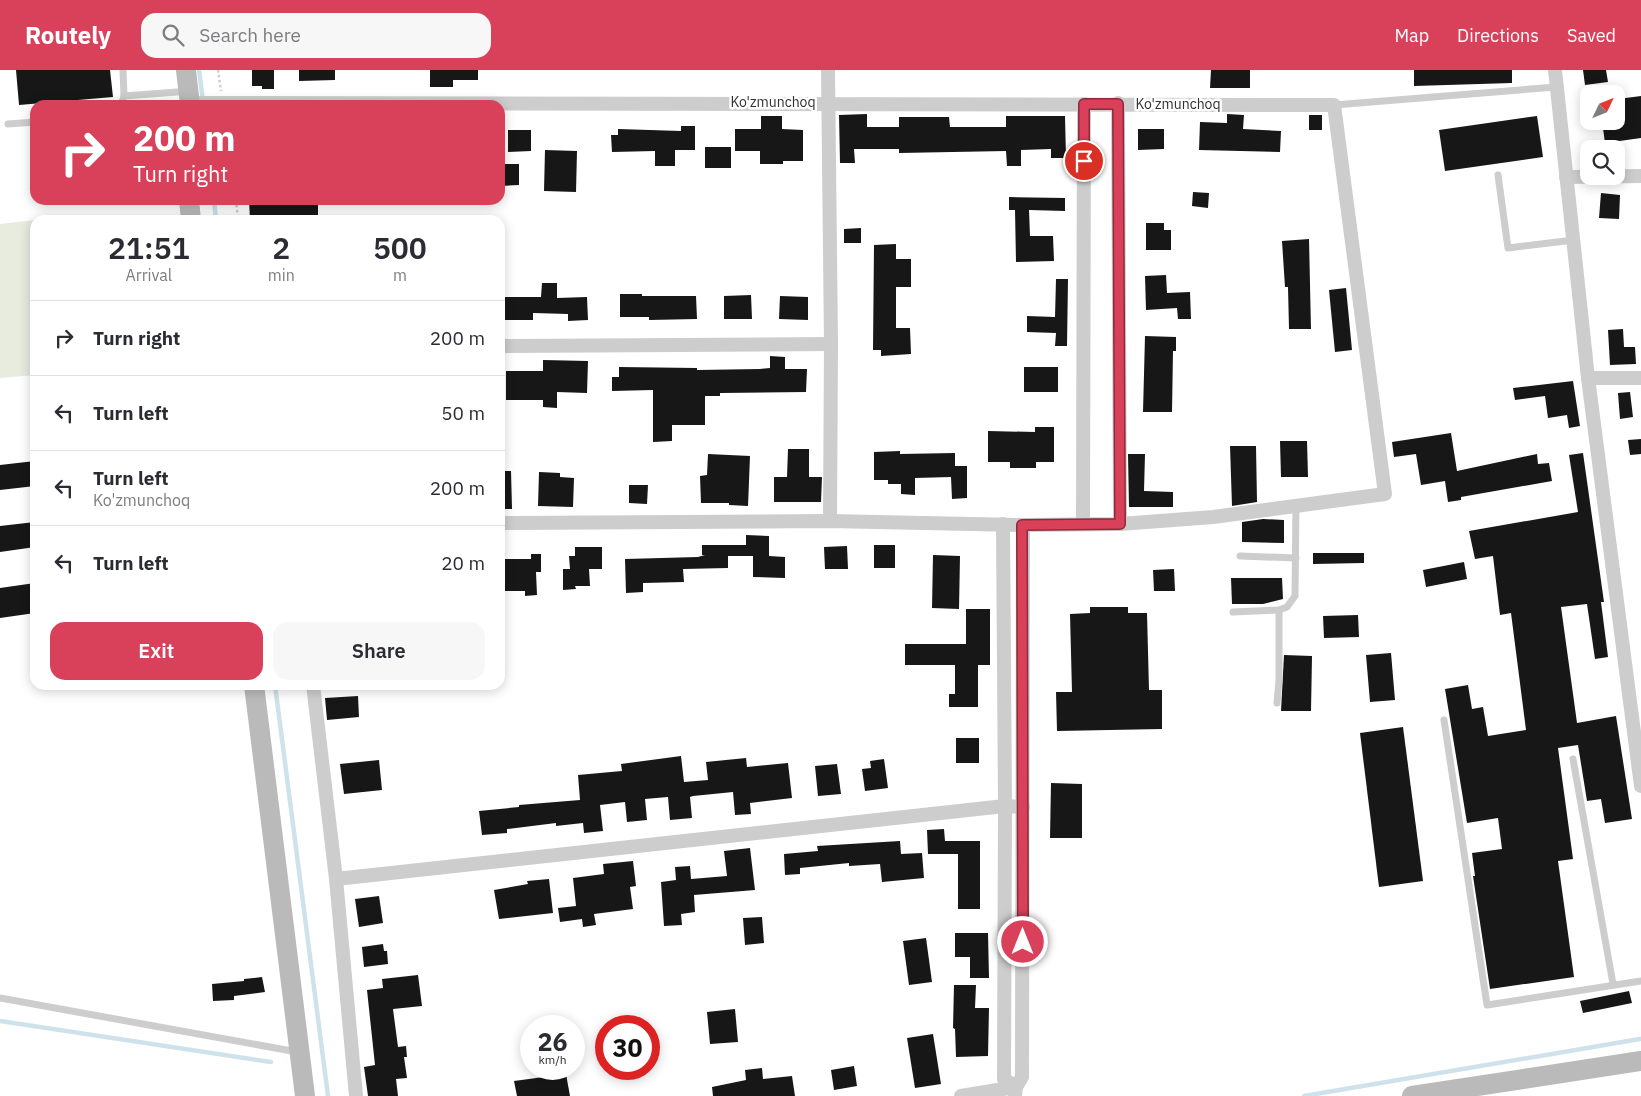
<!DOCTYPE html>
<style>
:root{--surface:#fff;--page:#f7f7f7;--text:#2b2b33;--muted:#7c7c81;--line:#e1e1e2;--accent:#d9415b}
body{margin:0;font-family:"IBM Plex Sans",sans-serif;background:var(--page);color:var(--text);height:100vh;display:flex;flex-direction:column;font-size:19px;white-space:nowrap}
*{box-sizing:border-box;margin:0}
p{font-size:16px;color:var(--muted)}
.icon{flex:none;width:28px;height:28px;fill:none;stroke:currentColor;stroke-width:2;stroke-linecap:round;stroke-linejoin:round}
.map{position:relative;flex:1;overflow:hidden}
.side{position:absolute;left:30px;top:145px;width:475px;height:475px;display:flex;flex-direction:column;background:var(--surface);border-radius:15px;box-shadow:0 2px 12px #0003}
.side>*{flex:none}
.guide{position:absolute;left:30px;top:30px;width:475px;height:105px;border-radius:15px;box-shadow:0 2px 12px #0003;background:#d9415b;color:#fff;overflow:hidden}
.needle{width:32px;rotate:47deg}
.tools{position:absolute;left:1580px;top:15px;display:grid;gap:10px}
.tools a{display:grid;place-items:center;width:45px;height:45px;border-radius:10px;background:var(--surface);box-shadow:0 2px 12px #0003;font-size:25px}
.speed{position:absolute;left:520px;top:945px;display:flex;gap:10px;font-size:25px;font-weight:700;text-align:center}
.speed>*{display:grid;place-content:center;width:65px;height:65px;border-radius:50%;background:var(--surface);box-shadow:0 2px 12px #0003;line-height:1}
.speed small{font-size:12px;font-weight:400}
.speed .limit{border:8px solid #d22;background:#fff;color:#111}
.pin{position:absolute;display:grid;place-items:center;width:42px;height:42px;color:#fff;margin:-21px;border:2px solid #fff;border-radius:50%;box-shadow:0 1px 5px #0007}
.me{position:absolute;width:55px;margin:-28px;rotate:0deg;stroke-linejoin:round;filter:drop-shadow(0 0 4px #0008)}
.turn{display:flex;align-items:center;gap:18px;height:105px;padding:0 20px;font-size:22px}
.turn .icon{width:65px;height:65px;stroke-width:2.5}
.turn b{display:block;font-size:35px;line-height:42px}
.eta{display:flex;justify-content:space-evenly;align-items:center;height:85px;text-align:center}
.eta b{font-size:30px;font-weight:600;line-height:35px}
.cta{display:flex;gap:10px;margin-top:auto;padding:10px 20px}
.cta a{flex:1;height:58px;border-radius:15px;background:var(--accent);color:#fff;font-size:20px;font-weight:600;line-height:58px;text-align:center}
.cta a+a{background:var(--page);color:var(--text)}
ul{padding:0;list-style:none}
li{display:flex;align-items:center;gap:15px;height:75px;padding:0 20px;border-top:1px solid var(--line)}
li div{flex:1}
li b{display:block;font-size:19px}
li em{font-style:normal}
header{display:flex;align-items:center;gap:30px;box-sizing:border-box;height:70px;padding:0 25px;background:var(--accent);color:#fff}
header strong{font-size:24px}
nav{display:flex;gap:28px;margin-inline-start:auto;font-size:18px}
.search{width:350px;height:45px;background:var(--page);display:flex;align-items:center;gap:12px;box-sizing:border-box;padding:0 18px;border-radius:15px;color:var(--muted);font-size:19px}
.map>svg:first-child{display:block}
.green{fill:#e7ecdf}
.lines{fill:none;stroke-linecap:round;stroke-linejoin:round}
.stream{stroke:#cde2ea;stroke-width:4.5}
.building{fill:#171717}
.path{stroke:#cdcdcd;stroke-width:2.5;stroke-dasharray:2.5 2.5;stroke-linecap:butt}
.service{stroke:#cdcdcd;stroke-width:7}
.minor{stroke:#cdcdcd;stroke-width:14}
.secondary{stroke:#bababa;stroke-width:20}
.route-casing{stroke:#8d2a3b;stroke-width:12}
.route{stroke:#d9415b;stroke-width:9}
.labels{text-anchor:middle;stroke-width:5;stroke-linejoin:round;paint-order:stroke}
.street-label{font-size:14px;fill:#303030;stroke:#fff}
</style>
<header>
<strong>Routely</strong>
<div class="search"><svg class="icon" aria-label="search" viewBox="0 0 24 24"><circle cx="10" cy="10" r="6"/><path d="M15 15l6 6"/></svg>Search here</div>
<nav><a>Map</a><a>Directions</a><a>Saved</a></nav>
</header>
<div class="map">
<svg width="1641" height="1026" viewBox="0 0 1641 1026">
<rect width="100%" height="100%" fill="#fff"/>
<!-- green -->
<g class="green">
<path d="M89 145 108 150H38Z"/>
<path d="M35 150V305L0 308V154Z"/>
</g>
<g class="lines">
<!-- stream -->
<g class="stream">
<path d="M199 0 203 31"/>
<path d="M214 130 216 150"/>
<path d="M275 615 328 1026"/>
<path d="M0 951 271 992"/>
<path d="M1304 1026 1640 969"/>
</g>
</g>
<!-- building -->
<g class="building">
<path d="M16 0H110L113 27 19 35Z"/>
<path d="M252 0H274V19H262V16H252Z"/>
<path d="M299 0H335V10L299 11Z"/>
<path d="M430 0H478V10H453V17H430Z"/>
<path d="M1211 0H1250V18H1210Z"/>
<path d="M1414 0H1512V13L1414 16Z"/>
<path d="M1583 0H1606L1608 12 1585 15Z"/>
<path d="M1641 26V68L1605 73 1602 51H1616L1618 29Z"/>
<path d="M867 44V57H899V47H949L950 57H1006V46H1065L1066 88H1051V79L1021 80V96H1007L1006 81 899 83V79H854L855 93H840L839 45Z"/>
<path d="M1227 44 1244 45 1243 59 1281 61 1280 82 1199 80 1200 52 1227 53Z"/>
<rect x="1309" y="45" width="13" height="15"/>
<path d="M761 46H782V59L803 60V91H783V94H760V81H735V59H761Z"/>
<path d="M1537 46 1543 87 1445 101 1439 60Z"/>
<path d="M681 56H695V80H675V96H655V81L612 82 611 65H618V59L681 61Z"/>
<path d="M1138 59H1164V79L1138 80Z"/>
<path d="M508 60H531V81L508 82Z"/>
<rect x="705" y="77" width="26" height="21"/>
<path d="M545 80 577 81 576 122 544 121Z"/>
<path d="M500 94H519V115L500 116Z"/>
<path d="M1193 122 1209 123 1208 138 1192 136Z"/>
<path d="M1601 123 1620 125 1619 149 1599 148Z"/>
<path d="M1009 127 1065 128V141L1029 140 1030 166H1053L1054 191 1016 192 1015 140H1009Z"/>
<path d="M249 130H318V150H250Z"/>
<path d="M1146 153H1164V160H1171V180H1146Z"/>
<path d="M861 158V173H844V159Z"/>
<path d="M1309 169 1311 259H1289L1288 217H1285L1282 171Z"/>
<path d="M896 174V189H911V217H896V258H910L911 284 881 286V280H873L874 175Z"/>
<path d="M1166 205 1167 223 1190 222 1191 249H1178L1177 238 1146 240 1145 206Z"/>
<path d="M1056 209H1068L1067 276H1055L1056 263 1027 262V246L1055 247Z"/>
<path d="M542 213H557V228L587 227 588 250 568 251V244L533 243V250H500V227H541Z"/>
<path d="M1346 218 1352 280 1335 282 1329 220Z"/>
<path d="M620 224H642V226H696L697 249 649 250V247H620Z"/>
<path d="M751 225 752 249H724V226Z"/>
<path d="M780 226 808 227V250L779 249Z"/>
<path d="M1623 259 1624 277H1635L1636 294 1610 295 1608 260Z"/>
<path d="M1145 266 1176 267V281H1173L1172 342H1143Z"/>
<path d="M770 286 785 287V299H807L806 322 720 323V326H705V355H672V371L653 372V320L612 321V307H619V297L697 298V300L760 299 770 298Z"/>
<path d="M543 290 588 291 587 323 557 322V338L543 337V330H506V301H543Z"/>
<rect x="1024" y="297" width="34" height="25"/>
<path d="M1573 311 1580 356 1569 358 1567 345 1548 348 1545 326 1515 330 1513 318Z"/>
<path d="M1630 322 1633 347 1620 349 1618 323Z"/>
<path d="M1035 357H1054V392H1036V398H1010V392H988V361L1035 362Z"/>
<path d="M1451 363 1457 401 1537 384 1538 394 1549 393 1552 411 1461 427V430L1448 432 1445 411 1421 415 1416 384 1394 387 1392 372Z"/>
<path d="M1641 369V384L1630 385 1628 370Z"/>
<path d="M1280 371H1307L1308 407H1281Z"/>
<path d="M1230 376H1256L1257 432 1232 436Z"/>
<path d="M788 379H809V407H822L821 432H774V407H787Z"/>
<path d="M900 381V384L955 383V396H967V428L952 429 951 407 915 408V425L901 424V414H888V410H874V382Z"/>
<path d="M1583 383 1604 532H1601L1608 587 1595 589 1587 534 1561 537 1577 653 1616 646 1632 749 1605 753 1601 729 1587 731 1578 675 1558 678 1573 789 1558 791 1574 907 1490 919 1473 806H1475L1472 783 1502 779 1498 748 1467 753 1445 619 1468 615 1472 639 1483 637 1488 666 1526 660 1511 543 1500 545 1493 486 1475 489 1469 461 1578 442 1569 385Z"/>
<path d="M708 384 750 386 748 436 729 435V433H701L700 406 707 405Z"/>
<path d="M1128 384H1145L1144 421 1173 422V437H1129Z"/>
<path d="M35 391V416L0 420V395Z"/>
<path d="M500 401H511L512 439H500Z"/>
<path d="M539 402 560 403V407L574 408 573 437 538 436Z"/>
<path d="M629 415H648L647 434 629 433Z"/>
<path d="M1263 449 1284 450V473L1242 472V452Z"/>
<path d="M35 452V477L0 482V456Z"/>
<path d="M746 465 769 466V486L785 487V508L753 507V486H728V498L683 499 684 512 643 513V522L626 523 625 489 698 487 705 485H702V475H746Z"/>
<rect x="874" y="475" width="21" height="23"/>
<path d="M847 476 848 499H825L824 477Z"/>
<path d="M575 477H602V499H589L590 516H575L576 519 563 520V499H570L569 486H575Z"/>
<path d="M1313 483H1364V493L1313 494Z"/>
<path d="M531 484H541V502H536L537 525 525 526V521H502V489H531Z"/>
<path d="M933 485 960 486 959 539 932 538Z"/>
<path d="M1464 492 1467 509 1426 517 1423 500Z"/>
<path d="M1174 499 1175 521H1154L1153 500Z"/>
<path d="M1231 508H1282L1283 529 1263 534H1232Z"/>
<path d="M35 513V543L0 548V518Z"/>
<path d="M1090 537H1128V543H1147L1149 620H1162V659L1057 661 1056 622H1072L1070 544 1090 543Z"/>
<path d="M966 539H990V595H978V637H949V624H955V595H905V574H966Z"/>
<path d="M1358 545 1359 567 1324 568 1323 546Z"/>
<path d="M1391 583 1395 630 1370 632 1366 585Z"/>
<path d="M1284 585 1312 586 1311 641H1281Z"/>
<path d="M358 626 359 647 327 650 325 628Z"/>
<path d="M1403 657 1423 811 1379 817 1360 663Z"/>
<rect x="956" y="668" width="23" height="25"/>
<path d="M681 686 684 712 708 710 706 692 746 688 747 697 788 693 792 728 750 733 751 744 735 745 733 722 693 726 690 727 692 748 670 750 668 727 645 729 647 750 627 752 625 732 600 735 603 761 584 763 583 753 556 756V753L507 759V763L482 765 479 741 519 737V735L580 730 578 705 622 701 621 694Z"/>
<path d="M884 689 888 718 865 721 862 699 871 698 870 691Z"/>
<path d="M379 690 382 720 344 724 340 694Z"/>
<path d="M837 694 841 724 818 726 815 696Z"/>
<path d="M1051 713 1082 714V768H1050Z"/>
<path d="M944 759 945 771H980V839H958V784H928L927 760Z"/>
<path d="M900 771 901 784 922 783 924 808 882 812 880 794 849 796V793L800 798V804L785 805 784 784 818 781 817 776Z"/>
<path d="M750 778 755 820 694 825 695 842 681 844 682 855 664 856 661 812 676 810 675 797 690 796 691 809 727 806 724 781Z"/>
<path d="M633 791 636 816 630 817 633 839 594 844 596 855 583 857 582 849 560 852 558 838 576 836 573 808 604 804 603 794Z"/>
<path d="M549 809 553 843 499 849 494 820 528 814 527 811Z"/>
<path d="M379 826 383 853 359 857 355 829Z"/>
<path d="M762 847 764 873 745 875 743 848Z"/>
<path d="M955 863H988L989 908H970V887H955Z"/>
<path d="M926 868 932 912 909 915 903 871Z"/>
<path d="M383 874 384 881H387L388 894 364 897 362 877Z"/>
<path d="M418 905 422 936 393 939 398 977 406 976 407 987H404L407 1008 396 1009 398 1026H368L364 997 375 995 367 920 383 918 382 909Z"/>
<path d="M262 907 265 922 234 926V930L213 931 212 914 244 911V909Z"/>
<path d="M954 915H976L975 938H989L988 986 956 987 955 959 953 958Z"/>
<path d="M1629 921 1632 933 1583 943 1580 931Z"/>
<path d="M735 939 738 972 710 974 707 942Z"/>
<path d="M933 964 941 1014 915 1018 907 968Z"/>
<path d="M854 996 857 1016 834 1020 831 1000Z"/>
<path d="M762 998 763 1009 792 1006 795 1026H713L712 1017 746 1010 745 1000Z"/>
<path d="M566 1004 570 1026H517L514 1011Z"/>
</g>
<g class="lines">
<!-- path -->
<g class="path">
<path d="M218 0 221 21"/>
<path d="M236 130 238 150"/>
</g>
<!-- service -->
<g class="service">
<path d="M123 0 124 26 177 22"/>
<path d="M121 35 124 26"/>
<path d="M1334 35 1556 17"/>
<path d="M8 54 35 52"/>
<path d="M1498 105 1508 178 1574 170"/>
<path d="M1240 486 1296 488"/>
<path d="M1233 542 1279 540 1287 537 1295 526 1296 435"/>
<path d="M1277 633 1279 610V540"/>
<path d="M1444 650 1487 935 1641 911"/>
<path d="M1573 689 1613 914"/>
<path d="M0 928 297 982"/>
</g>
<!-- minor -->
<g class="minor">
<path d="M828 0 831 274 830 451"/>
<path d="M1555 0 1588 308 1641 716"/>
<path d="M190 33 1334 35 1385 424 1213 447 1120 454 1023 455 830 451 500 453"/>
<path d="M1118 33 1120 454"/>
<path d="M1566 107 1641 106"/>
<path d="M500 276 831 274"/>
<path d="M1588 308H1641"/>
<path d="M1003 454 1005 736 1004 1009 1016 1017"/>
<path d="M1083 454 1084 34"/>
<path d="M313 615 336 809 356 1026"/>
<path d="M336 809 1005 736 1023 737"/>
<path d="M961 1026 1016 1017"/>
<path d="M1015 1026 1016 1017 1022 1007 1023 455"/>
</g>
<!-- secondary -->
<g class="secondary">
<path d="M186 0 190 35"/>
<path d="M189 130 191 150"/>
<path d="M254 615 305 1026"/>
<path d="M1412 1026 1641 991"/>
</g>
</g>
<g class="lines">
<!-- route casing -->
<g class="route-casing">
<path id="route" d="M1023 872 1022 455 1120 454 1118 34H1084V91"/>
</g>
<!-- route -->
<use href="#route" class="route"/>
</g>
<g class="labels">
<!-- street labels -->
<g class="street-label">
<text x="773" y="37">Ko'zmunchoq</text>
<text x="1178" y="39">Ko'zmunchoq</text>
</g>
</g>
</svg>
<div class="tools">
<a><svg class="needle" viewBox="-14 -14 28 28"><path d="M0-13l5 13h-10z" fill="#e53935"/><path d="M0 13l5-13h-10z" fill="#7c7c81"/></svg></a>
<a><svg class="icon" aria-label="search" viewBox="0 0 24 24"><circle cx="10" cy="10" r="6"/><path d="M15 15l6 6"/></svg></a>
</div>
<div class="speed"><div>26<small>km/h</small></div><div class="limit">30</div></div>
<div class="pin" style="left:1084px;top:91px;background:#d93025"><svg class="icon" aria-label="arrive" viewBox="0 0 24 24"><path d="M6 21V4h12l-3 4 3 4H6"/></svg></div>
<svg class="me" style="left:1023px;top:872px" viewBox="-20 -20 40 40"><circle r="17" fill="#d9415b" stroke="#fff" stroke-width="3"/><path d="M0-11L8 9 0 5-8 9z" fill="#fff"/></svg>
<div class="guide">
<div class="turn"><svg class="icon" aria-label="right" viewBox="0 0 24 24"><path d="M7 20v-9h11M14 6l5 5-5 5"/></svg><div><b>200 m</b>Turn right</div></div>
</div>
<section class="side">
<div class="eta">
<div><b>21:51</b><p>Arrival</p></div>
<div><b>2</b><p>min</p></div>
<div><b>500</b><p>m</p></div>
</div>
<ul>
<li><svg class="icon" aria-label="right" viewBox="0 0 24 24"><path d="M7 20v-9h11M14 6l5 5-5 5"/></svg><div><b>Turn right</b></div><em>200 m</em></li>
<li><svg class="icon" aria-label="left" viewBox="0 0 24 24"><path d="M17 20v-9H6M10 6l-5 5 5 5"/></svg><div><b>Turn left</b></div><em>50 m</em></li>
<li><svg class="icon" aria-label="left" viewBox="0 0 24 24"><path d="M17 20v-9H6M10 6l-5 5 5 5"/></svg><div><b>Turn left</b><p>Ko'zmunchoq</p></div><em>200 m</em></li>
<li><svg class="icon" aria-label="left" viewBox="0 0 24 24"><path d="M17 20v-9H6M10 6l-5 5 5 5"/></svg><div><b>Turn left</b></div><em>20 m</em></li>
</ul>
<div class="cta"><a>Exit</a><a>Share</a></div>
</section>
</div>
